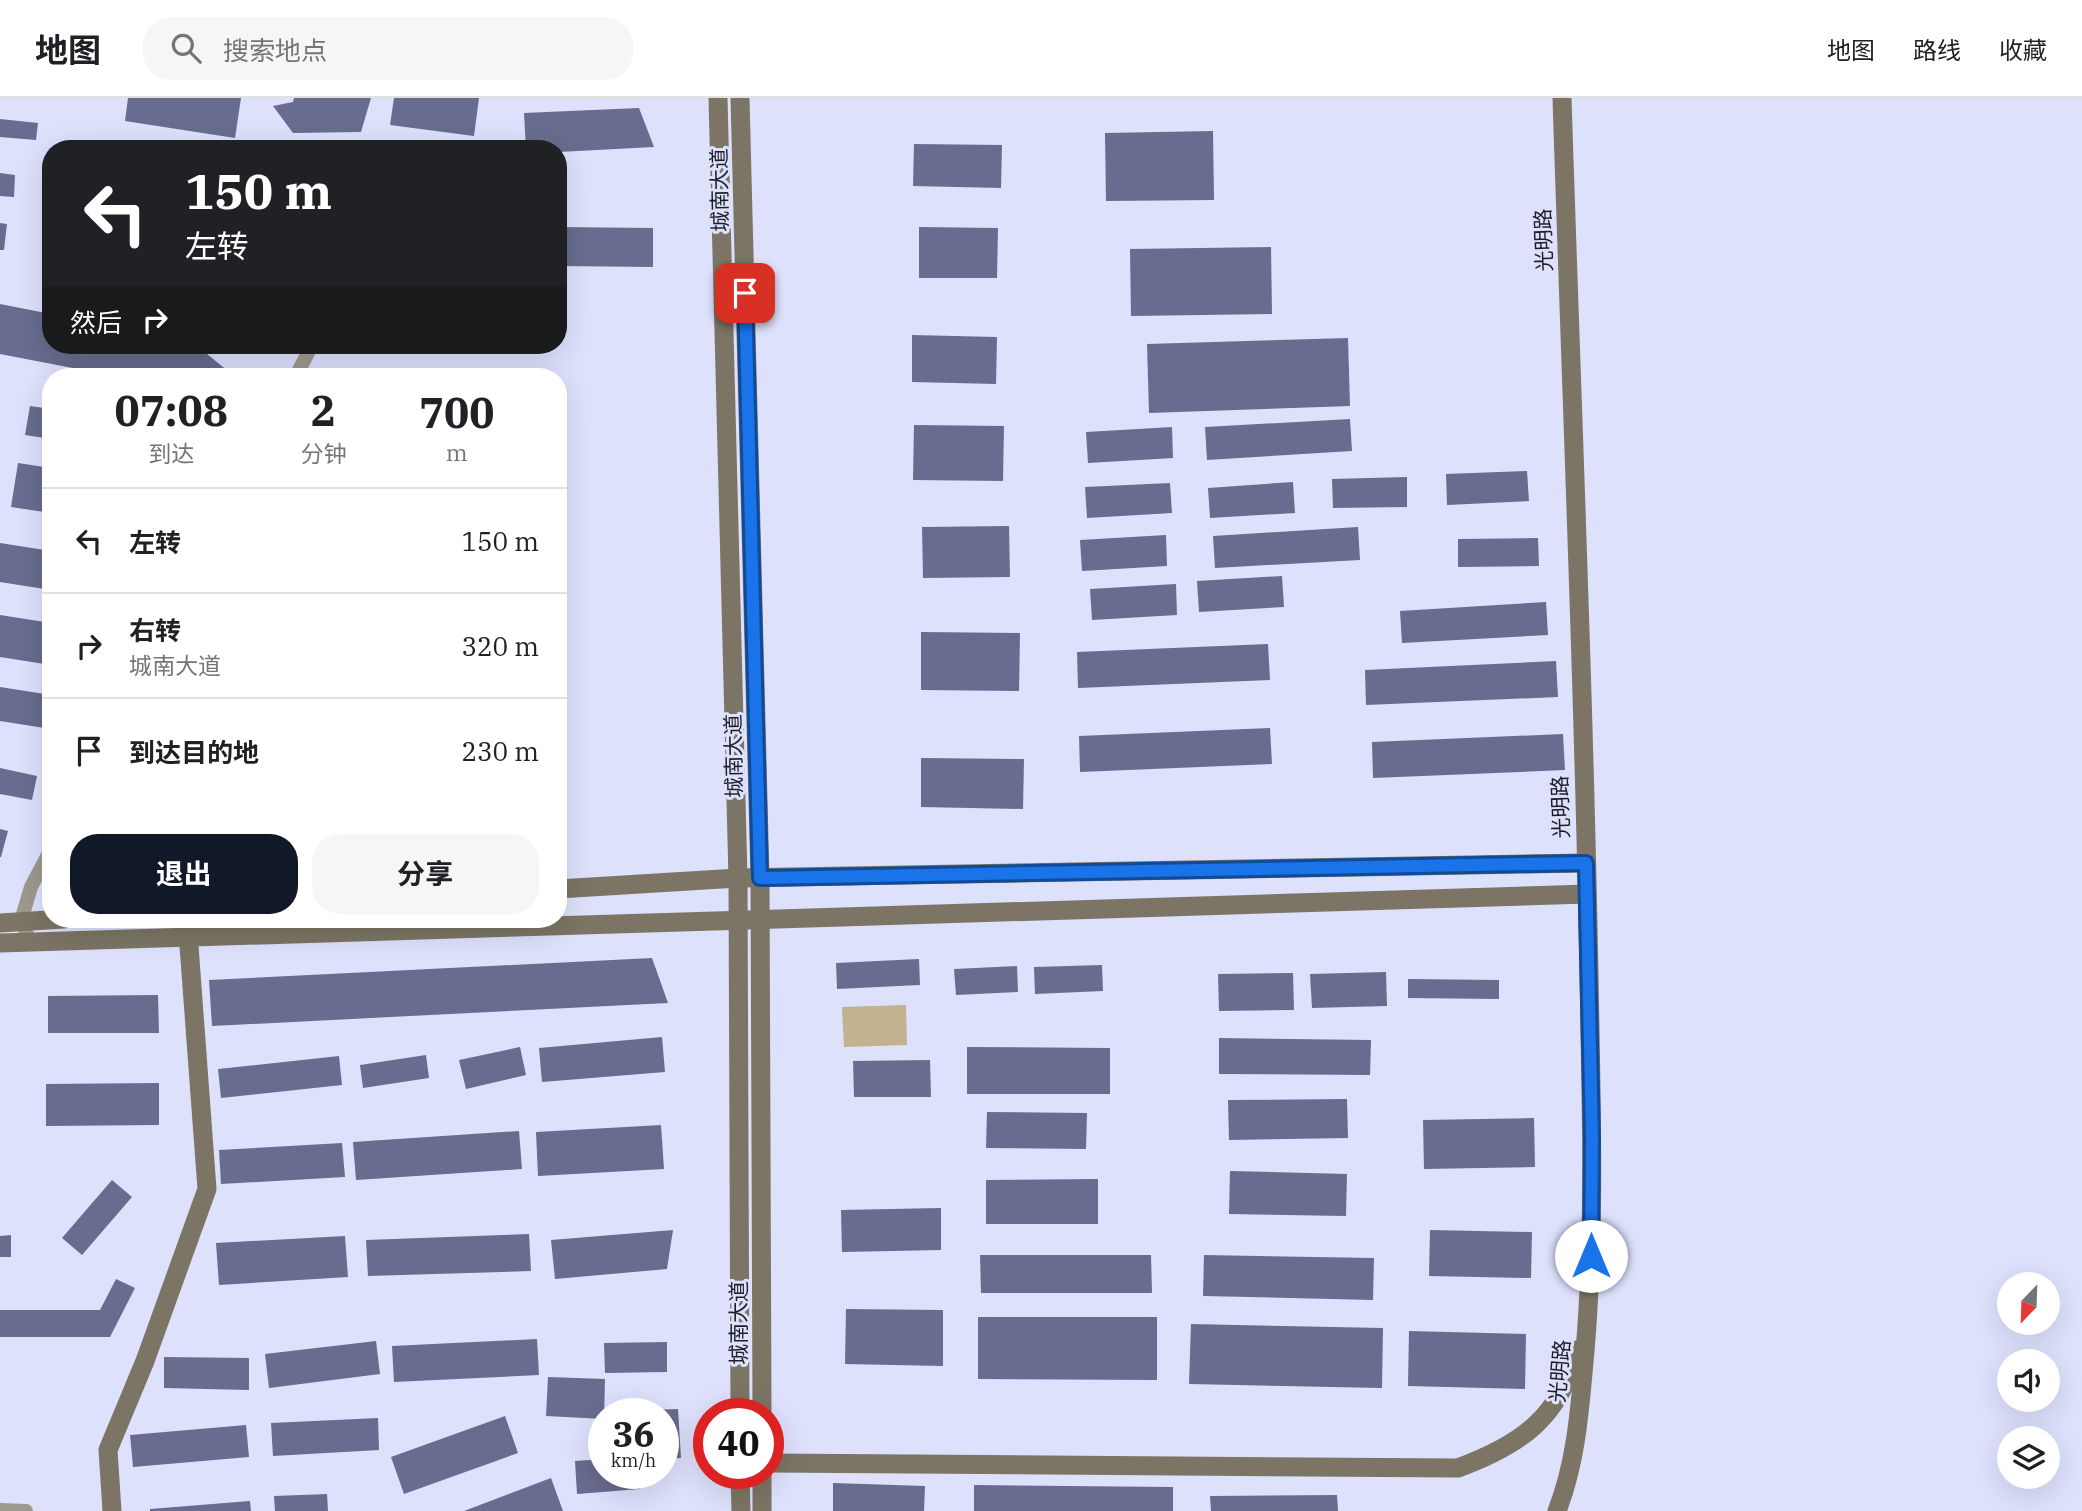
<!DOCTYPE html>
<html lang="zh">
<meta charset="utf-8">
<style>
:root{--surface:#fff;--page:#f6f6f6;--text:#202124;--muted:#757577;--line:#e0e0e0;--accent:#111827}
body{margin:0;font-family:"IBM Plex Serif","Noto Sans SC",serif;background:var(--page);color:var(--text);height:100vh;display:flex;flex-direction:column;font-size:26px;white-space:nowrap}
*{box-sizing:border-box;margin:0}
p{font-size:23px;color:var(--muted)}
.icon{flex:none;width:38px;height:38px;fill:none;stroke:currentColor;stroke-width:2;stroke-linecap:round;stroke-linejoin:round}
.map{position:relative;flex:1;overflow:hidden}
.sheet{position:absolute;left:42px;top:270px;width:525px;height:560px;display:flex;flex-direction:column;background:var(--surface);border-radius:28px;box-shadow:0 7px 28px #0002}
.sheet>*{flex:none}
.banner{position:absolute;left:42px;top:42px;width:525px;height:214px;border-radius:28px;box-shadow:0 7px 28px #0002;background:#202124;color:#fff;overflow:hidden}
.needle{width:46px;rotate:203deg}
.buttons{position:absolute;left:1997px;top:1174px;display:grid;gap:14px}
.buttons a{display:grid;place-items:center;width:63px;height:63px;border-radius:50%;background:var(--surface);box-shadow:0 7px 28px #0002;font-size:35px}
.speed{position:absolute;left:588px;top:1300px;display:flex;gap:14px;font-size:35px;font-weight:700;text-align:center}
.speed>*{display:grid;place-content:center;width:91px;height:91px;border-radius:50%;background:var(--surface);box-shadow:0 7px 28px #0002;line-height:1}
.speed small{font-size:18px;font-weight:400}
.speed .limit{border:10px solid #d22;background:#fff;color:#111}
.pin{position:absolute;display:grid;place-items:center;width:60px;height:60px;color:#fff;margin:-30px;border-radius:14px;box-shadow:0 4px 10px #0006}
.me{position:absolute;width:77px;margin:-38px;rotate:0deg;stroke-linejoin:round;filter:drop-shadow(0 0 5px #0008)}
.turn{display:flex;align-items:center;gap:24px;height:147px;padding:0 28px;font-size:32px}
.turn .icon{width:91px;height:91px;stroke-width:2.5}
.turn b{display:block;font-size:49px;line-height:60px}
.then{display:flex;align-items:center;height:66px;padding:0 28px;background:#0003;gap:14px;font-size:26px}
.eta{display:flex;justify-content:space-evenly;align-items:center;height:119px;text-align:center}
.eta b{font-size:42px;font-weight:700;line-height:49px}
.action{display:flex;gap:14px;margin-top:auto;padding:14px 28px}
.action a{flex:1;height:80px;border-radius:28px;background:var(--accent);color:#fff;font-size:28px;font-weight:700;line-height:80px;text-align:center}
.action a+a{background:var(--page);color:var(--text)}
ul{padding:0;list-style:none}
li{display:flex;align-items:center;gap:21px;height:105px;padding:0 28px;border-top:2px solid var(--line)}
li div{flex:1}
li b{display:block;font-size:26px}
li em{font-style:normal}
header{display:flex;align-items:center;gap:42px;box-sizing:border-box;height:98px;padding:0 35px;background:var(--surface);border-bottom:2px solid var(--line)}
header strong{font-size:33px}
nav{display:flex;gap:38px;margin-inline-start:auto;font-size:24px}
.search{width:490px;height:63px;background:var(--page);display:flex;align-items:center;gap:18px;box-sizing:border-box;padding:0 24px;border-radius:28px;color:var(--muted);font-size:26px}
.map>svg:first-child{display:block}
.green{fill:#c2b290}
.building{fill:#686c8e}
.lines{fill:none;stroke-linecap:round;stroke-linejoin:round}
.street{stroke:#9e998e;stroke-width:14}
.secondary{stroke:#7c7565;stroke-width:19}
.route-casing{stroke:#114b97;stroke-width:18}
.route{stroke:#1a73e8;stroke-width:12}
.labels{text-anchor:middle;stroke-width:6;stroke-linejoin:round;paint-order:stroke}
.street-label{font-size:21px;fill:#1d1e28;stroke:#dde1fc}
</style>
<header>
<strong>地图</strong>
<div class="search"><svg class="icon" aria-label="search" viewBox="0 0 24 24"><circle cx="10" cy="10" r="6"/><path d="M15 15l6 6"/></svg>搜索地点</div>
<nav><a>地图</a><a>路线</a><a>收藏</a></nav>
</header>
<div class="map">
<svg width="2082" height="1413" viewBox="0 0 2082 1413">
<rect width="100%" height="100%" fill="#dde1fc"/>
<!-- green -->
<path class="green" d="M906 907 907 947 844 949 842 909Z"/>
<!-- building -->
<g class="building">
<path d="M128 0H241L235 40 125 23Z"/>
<path d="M294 0H371L361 34 293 35 273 8 293 4Z"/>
<path d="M394 0H479L474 38 390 27Z"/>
<path d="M639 10 654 49 558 54V51H526L524 15Z"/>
<path d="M0 21 38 25 36 42 0 39Z"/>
<path d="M1213 33 1214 102 1106 103 1105 35Z"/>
<path d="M914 46 1002 47 1001 90 913 88Z"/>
<path d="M0 75 15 77 14 99 0 98Z"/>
<path d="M0 125 7 126 4 152H0Z"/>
<path d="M558 129 653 130V169L558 168Z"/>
<path d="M919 129 998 130 997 180H919Z"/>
<path d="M1271 149 1272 216 1131 218 1130 151Z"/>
<path d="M0 206 51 216V247H196L234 278H114L0 256Z"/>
<path d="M912 237 997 239 996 286 912 284Z"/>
<path d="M1348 240 1350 308 1149 315 1147 246Z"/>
<path d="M30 308 51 311V341L25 337Z"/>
<path d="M1350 321 1352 353 1207 362 1205 329Z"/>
<path d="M914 327 1004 328 1003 383 913 382Z"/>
<path d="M1172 329 1173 360 1088 365 1086 334Z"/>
<path d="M18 365 51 370V415L11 409Z"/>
<path d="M1527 373 1529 403 1447 407 1446 376Z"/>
<path d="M1407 379V409L1333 410 1332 381Z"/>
<path d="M1293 384 1295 415 1210 420 1208 390Z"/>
<path d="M1170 385 1172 415 1087 420 1085 389Z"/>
<path d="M1009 428 1010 479 923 480 922 429Z"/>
<path d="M1358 429 1360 462 1215 470 1213 438Z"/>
<path d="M1166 437 1167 468 1082 473 1080 442Z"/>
<path d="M1538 440 1539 468 1458 469V441Z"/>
<path d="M0 445 51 453V492L0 484Z"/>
<path d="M1282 478 1284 509 1199 514 1197 483Z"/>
<path d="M1176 486 1177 517 1092 522 1090 491Z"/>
<path d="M1546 504 1548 537 1402 545 1400 513Z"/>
<path d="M0 517 51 525V567L0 559Z"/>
<path d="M921 534 1020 535 1019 593 921 592Z"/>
<path d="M1268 546 1270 582 1078 590 1077 554Z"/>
<path d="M1556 563 1558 599 1366 607 1365 572Z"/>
<path d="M0 589 51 597V631L0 623Z"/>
<path d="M1270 630 1272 666 1080 674 1079 638Z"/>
<path d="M1563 636 1565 672 1373 680 1372 644Z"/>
<path d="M921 660 1024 661 1023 711 921 709Z"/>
<path d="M0 670 37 678 32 702 0 696Z"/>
<path d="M0 731 8 733 1 759H0Z"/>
<path d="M652 860 668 905 212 928 209 882Z"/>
<path d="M919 861 920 887 837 891 836 865Z"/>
<path d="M1102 867 1103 893 1035 896 1034 869Z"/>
<path d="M1017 868 1018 894 956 897 954 871Z"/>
<path d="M1386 874 1387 908 1312 910 1310 876Z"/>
<path d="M1293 875 1294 912 1219 913 1218 876Z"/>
<path d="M1408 881 1499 882V901L1408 900Z"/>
<path d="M158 897 159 935H48V898Z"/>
<path d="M662 939 665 974 542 984 539 950Z"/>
<path d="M1219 940 1371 942 1370 977 1219 976Z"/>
<path d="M520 949 526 977 466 991 459 962Z"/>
<path d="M967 949 1110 950V996H967Z"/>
<path d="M426 957 429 980 363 990 360 967Z"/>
<path d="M339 958 342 987 221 1000 218 971Z"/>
<path d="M930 962 931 999H854L853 963Z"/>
<path d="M159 985V1027L46 1028V986Z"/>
<path d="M1347 1001 1348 1040 1229 1042 1228 1002Z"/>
<path d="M987 1014 1087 1015 1086 1051 986 1050Z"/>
<path d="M1534 1020 1535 1069 1424 1071 1423 1022Z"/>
<path d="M661 1027 664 1071 538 1078 536 1034Z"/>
<path d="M519 1033 522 1071 356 1082 353 1044Z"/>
<path d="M342 1045 345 1079 221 1086 219 1052Z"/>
<path d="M1230 1073 1347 1076 1346 1118 1229 1116Z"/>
<path d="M1098 1081V1126H986V1082Z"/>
<path d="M112 1082 132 1099 82 1157 62 1140Z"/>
<path d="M941 1110V1152L842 1154 841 1112Z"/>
<path d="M673 1132 667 1171 555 1181 551 1142Z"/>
<path d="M1430 1132 1532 1134 1531 1180 1429 1178Z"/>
<path d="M529 1136 531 1173 368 1178 366 1142Z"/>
<path d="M11 1137V1159H0V1138Z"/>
<path d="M345 1138 348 1179 219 1187 216 1145Z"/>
<path d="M980 1157H1151L1152 1195H981Z"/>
<path d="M1204 1157 1374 1160 1373 1202 1203 1198Z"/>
<path d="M116 1181 135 1190 110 1239H0V1212H100Z"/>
<path d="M846 1211 943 1212V1268L845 1266Z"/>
<path d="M978 1219H1157V1282L978 1281Z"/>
<path d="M1191 1226 1383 1230 1382 1290 1189 1286Z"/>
<path d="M1409 1233 1526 1236 1525 1291 1408 1288Z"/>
<path d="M537 1241 539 1277 394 1284 392 1248Z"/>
<path d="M376 1243 380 1276 269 1290 265 1256Z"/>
<path d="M667 1244V1274L605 1275 604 1245Z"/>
<path d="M164 1259 249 1260V1292L164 1290Z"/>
<path d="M548 1279 605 1281 604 1321 546 1318Z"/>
<path d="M678 1311 681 1360 663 1361V1316H650V1312Z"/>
<path d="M505 1318 518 1355 404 1396 391 1359Z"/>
<path d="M378 1320 379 1352 273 1358 271 1325Z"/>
<path d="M246 1327 249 1359 133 1369 130 1337Z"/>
<path d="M604 1361V1376H638L640 1391 577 1396 575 1363Z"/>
<path d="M551 1380 563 1413H464Z"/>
<path d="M833 1385 925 1388 924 1413H833Z"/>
<path d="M974 1387 1173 1389V1413H974Z"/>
<path d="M327 1396 328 1413H275L274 1398Z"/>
<path d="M1337 1397 1338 1413H1211L1210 1398Z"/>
<path d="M250 1403 251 1413H150V1411Z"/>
</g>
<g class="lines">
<!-- street -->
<g class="street">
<path d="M296 278 312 247"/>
<path d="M30 843 21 823 31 789 51 751"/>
<path d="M0 1412 26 1413"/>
</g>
<!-- secondary -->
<g class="secondary">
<path d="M718 0 738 780 740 1316"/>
<path d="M740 0 760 780 762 1316"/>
<path d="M558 791 738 780 1586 765"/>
<path d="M0 825 64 821"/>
<path d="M0 845 1587 796"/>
<path d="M768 1365 1458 1370C1520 1347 1560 1320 1577 1252"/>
<path d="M740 1376 741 1413"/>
<path d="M762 1376V1413"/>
<path d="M112 1413 108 1352 145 1263 207 1091 187 821"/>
<path d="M1557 1413C1577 1362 1580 1307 1585 1253 1594 1146 1592 1039 1590 932 1585 622 1572 311 1562 0"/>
</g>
</g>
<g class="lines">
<!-- route casing -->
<g class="route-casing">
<path id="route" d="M745 195 760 780 1586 765 1592 1040 1591 1158"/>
</g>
<!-- route -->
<use href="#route" class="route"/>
</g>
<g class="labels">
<!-- street labels -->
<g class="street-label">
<text transform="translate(720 92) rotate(-91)" y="7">城南大道</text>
<text transform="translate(1544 142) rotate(-92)" y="7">光明路</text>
<text transform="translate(734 658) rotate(-91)" y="7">城南大道</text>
<text transform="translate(1561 709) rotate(-92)" y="7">光明路</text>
<text transform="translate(739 1225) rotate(-90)" y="7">城南大道</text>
<text transform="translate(1560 1273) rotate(-85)" y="7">光明路</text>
</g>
</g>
</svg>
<div class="buttons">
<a><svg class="needle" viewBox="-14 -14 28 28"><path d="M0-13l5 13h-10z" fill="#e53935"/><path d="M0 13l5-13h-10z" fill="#757577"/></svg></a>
<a><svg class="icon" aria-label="sound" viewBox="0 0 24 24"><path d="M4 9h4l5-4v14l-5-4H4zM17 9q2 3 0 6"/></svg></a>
<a><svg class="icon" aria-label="layers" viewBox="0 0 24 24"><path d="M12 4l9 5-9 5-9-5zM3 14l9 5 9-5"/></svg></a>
</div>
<div class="speed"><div>36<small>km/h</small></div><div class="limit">40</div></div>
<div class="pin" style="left:745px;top:195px;background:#d93025"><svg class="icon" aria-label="arrive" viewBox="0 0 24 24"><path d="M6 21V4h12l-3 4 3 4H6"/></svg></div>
<svg class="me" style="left:1591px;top:1158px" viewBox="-20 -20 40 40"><circle r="19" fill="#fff"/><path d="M0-13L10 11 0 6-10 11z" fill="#1a73e8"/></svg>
<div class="banner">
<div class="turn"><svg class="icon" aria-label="left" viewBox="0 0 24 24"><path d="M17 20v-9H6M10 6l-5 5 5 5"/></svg><div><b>150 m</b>左转</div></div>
<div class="then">然后<svg class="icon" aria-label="right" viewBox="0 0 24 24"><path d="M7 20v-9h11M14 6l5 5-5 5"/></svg></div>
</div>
<section class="sheet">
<div class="eta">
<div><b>07:08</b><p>到达</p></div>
<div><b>2</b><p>分钟</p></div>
<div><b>700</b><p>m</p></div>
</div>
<ul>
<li><svg class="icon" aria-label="left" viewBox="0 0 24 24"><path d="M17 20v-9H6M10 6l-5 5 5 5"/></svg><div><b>左转</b></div><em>150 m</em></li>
<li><svg class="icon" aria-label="right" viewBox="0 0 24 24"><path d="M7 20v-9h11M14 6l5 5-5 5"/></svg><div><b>右转</b><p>城南大道</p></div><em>320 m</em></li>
<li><svg class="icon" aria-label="arrive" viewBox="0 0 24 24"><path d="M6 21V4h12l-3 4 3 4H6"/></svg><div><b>到达目的地</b></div><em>230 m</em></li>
</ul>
<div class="action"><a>退出</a><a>分享</a></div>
</section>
</div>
